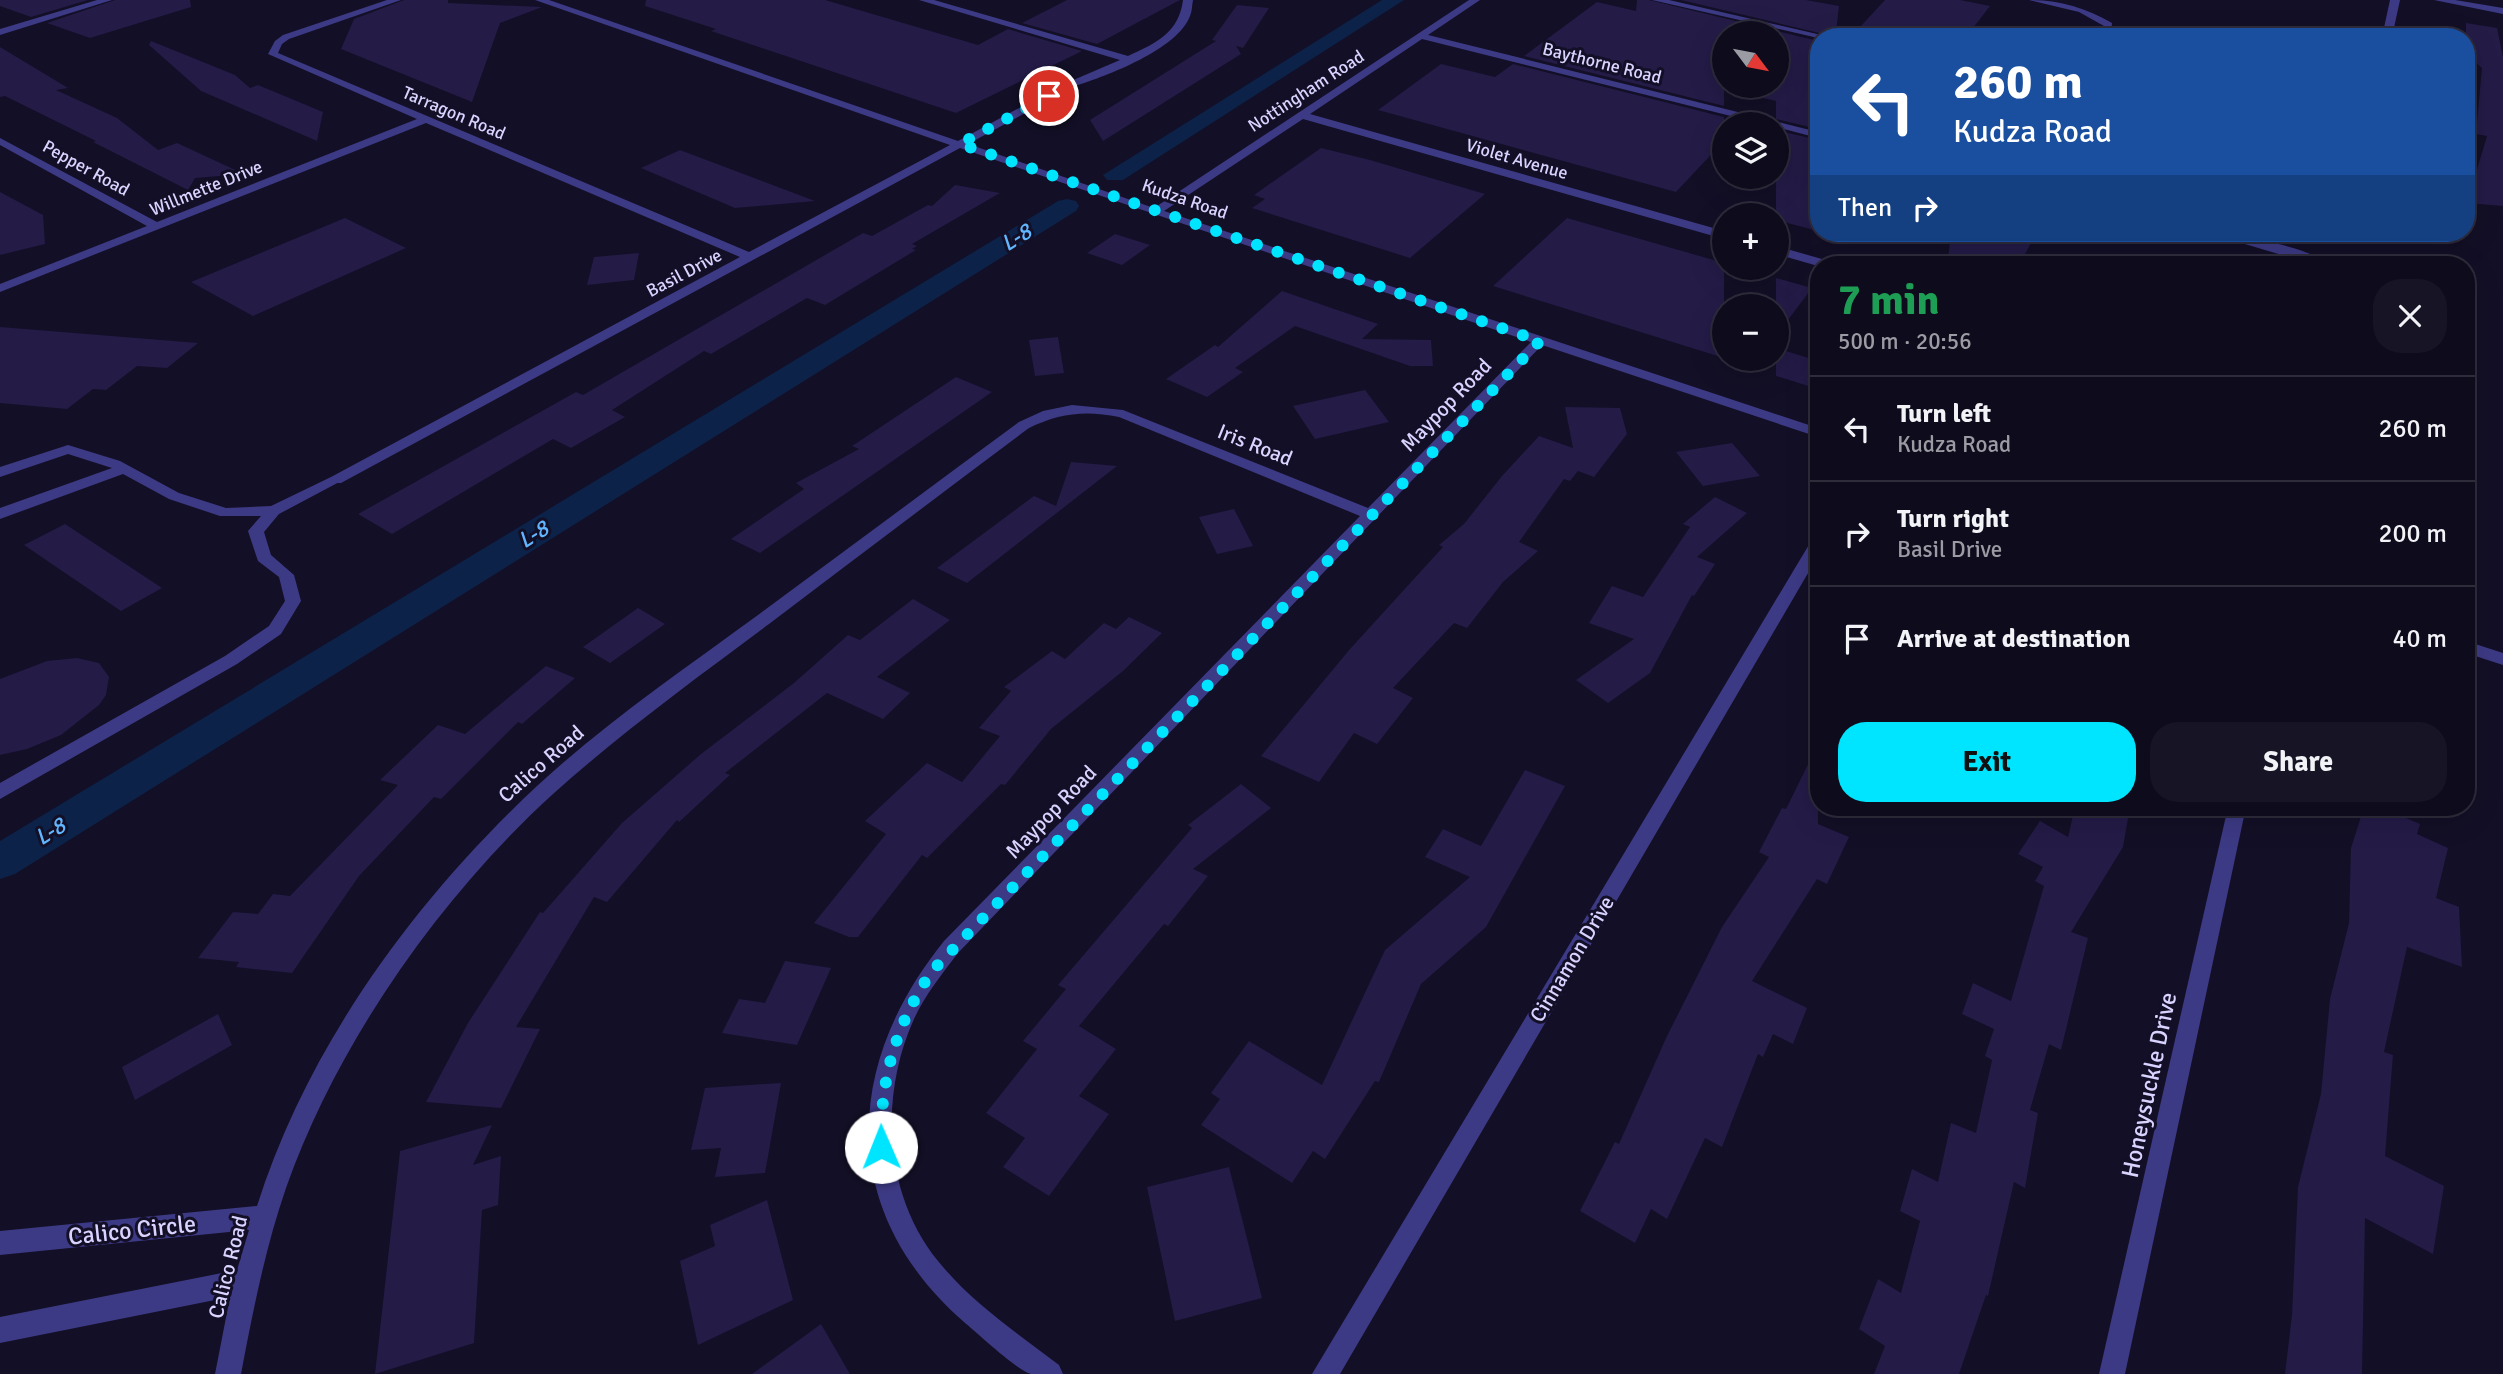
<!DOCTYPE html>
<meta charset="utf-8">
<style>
:root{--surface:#0e0b1c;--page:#171425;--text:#f1f3f6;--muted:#9b9ba3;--line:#2e2b3b;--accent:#00e5ff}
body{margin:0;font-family:Signika,sans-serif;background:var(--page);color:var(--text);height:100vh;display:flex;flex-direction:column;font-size:26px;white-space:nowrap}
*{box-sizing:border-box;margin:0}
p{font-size:23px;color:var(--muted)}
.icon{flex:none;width:38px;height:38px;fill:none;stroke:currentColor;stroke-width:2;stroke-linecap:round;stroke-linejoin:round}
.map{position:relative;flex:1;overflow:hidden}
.side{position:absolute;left:1810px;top:256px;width:665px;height:560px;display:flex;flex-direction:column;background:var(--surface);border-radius:28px;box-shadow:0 7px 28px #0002,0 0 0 2px var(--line)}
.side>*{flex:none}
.top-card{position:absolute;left:1810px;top:28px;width:665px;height:214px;border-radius:28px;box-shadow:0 7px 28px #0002,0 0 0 2px var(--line);background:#1a4fa0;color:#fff;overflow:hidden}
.needle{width:46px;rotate:122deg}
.controls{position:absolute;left:1712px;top:21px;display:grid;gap:14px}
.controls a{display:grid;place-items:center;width:77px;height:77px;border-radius:50%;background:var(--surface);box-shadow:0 7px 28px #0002,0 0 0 2px var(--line);font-size:35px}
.pin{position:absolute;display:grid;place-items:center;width:60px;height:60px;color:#fff;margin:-30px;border:4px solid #fff;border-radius:50%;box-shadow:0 2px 7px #0007}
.me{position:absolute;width:77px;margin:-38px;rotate:359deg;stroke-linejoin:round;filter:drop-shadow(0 0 5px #0008)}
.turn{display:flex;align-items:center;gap:24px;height:147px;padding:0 28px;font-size:32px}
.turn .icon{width:91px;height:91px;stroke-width:2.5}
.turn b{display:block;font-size:49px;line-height:60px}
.then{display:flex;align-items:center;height:66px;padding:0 28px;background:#0003;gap:14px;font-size:26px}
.round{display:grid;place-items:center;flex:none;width:74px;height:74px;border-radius:28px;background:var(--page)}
.summary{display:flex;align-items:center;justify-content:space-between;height:119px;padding:0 28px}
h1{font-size:42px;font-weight:800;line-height:52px;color:#1e9e55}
.cta{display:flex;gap:14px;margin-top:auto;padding:14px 28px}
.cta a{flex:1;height:80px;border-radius:28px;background:var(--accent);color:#111;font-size:28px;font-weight:800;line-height:80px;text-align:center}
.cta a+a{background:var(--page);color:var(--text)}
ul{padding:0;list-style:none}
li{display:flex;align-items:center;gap:21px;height:105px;padding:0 28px;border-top:2px solid var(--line)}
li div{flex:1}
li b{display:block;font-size:26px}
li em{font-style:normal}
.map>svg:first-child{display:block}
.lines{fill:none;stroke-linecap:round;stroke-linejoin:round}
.canal{fill:#0c2248;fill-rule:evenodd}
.building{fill:#241b47;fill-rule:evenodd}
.service{fill:#3d3a85;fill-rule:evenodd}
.minor{fill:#3d3a85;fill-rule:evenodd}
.tertiary{fill:#3d3a85;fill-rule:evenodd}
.route{stroke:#00e5ff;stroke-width:12;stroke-dasharray:0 21.6}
.labels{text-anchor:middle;stroke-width:6;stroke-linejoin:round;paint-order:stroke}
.far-street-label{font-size:18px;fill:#d9d4ff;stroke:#130f26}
.street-label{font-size:21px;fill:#d9d4ff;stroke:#130f26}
.water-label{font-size:23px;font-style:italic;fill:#62b6ff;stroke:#130f26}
.near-street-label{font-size:24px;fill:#d9d4ff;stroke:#130f26}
</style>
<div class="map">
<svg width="2503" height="1374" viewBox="0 0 2503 1374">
<rect width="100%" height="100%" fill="#130f26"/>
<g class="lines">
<!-- canal -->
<g class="canal">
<path d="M1382 0H1404L1123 180H1107L1103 175Z"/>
<path d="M1067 199 1076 201 1079 206 1076 211 15 874 0 879V841L1058 201Z"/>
</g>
</g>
<!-- building -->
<g class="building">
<path d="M0 0H88L31 17 0 6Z"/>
<path d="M115 0H190L191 7 90 38 47 23Z"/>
<path d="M404 0H448V3L542 7 500 23 472 102 341 49 354 19Z"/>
<path d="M646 0H825L978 45 1008 29 1082 51 956 113 711 31 716 29 645 6Z"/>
<path d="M1067 0H1180L1097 44 1022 23Z"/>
<path d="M1637 0H1649L1818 41V129L1776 119V101L1724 89V106L1524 56 1597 2 1636 11ZM1724 33H1776V86H1724Z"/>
<path d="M1681 0H1806L1839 6 1836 32 1832 36Z"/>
<path d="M1885 0H1960L1990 6 1966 37H1914L1861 26Z"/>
<path d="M1237 5 1269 8 1243 48 1236 46 1241 54 1103 141 1090 120 1216 41 1212 40Z"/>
<path d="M2466 23 2497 28 2503 57V206L2467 203 2487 136 2476 134 2482 68 2466 53Z"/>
<path d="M151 41 235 75 250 88 258 85 323 112 317 141 201 91 149 45Z"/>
<path d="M0 47 68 88 56 90 117 118 158 150 177 143 244 174 195 178 188 190 93 142 96 141 5 96 0 97Z"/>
<path d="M1441 64 1495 77 1513 64 1724 117V141L1676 192 1378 110Z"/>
<path d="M1776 130 1818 140V231L1776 220Z"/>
<path d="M1321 148 1370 160 1485 194 1410 258 1252 208 1265 199 1254 195Z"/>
<path d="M680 150 815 201 735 208 641 168Z"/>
<path d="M955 185 1000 193 912 244 917 246 912 249 916 250 825 305 807 298 711 354 704 351 612 410 625 417 571 448 553 439 392 534 358 514 576 392 583 395 863 233 872 236 928 205 932 206Z"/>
<path d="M0 192 43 215 45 244 0 255Z"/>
<path d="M345 218 406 248 253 316 191 282Z"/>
<path d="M1567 218 1724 263V358L1493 286Z"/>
<path d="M1951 233H2036L2020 264H1967L1948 259Z"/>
<path d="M1115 234 1150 245 1122 265 1087 253Z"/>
<path d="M639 253 634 280 587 285 594 257Z"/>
<path d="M1776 278 1812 288 1776 336Z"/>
<path d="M1282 291 1378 324 1362 339 1431 340 1433 366H1410L1295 326 1235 368 1243 372 1207 397 1166 379 1215 345 1218 347Z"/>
<path d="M0 327 198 343 167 368 137 366 106 390 93 389 67 409 0 403Z"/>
<path d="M1058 337 1064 373 1035 376 1029 340Z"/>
<path d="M1776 348 1818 361V389L1776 376Z"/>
<path d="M956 377 992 392 760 553 731 539 804 489 796 483 859 449 852 446Z"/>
<path d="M1365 390 1389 422 1315 439 1293 406Z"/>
<path d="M1565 407 1620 408 1627 434 1594 477 1578 471 1570 481 1564 479 1519 542 1538 551 1503 582 1467 628 1454 623 1393 688 1413 698 1377 744 1354 733 1319 782 1261 756 1350 649 1443 547 1439 545 1464 524 1502 476 1539 436 1573 448Z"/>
<path d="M1732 443 1760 476 1703 486 1676 452Z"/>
<path d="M1071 462 1117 466 967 583 937 568 1034 496 1056 506Z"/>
<path d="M1715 497 1747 513 1697 557 1715 564 1694 596 1692 595 1650 673 1608 703 1576 680 1634 639 1589 623 1612 586 1643 597 1690 527 1683 524Z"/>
<path d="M1234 509 1253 546 1217 554 1199 517Z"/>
<path d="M65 524 162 588 121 611 24 545Z"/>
<path d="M913 599 950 620 877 677 910 693 883 719 827 693 725 773 730 775 679 822 677 820 607 902 594 897 516 1027 540 1029 501 1108 426 1102 468 1023 540 912 543 913 622 823 701 754 794 683 848 635 860 640Z"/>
<path d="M638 608 665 624 610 663 583 647Z"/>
<path d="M1129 617 1162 633 1123 671 1051 729 1005 785 1001 784 927 858 922 855 858 937H849L814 923 886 834 865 821 927 763 962 782 1000 736 979 728 1011 691 1004 687 1052 651 1065 659 1104 623 1116 629Z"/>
<path d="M77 658 99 663 109 677 106 695 99 705 61 735 27 749 0 755V679L47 661Z"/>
<path d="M546 666 575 678 522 724 518 722 441 799 434 797 359 876 292 973 236 967 239 962 198 958 233 912 258 914 273 894 290 896 398 785 380 780 438 725 465 734Z"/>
<path d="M1818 744V824L1849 837 1827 884 1817 879 1752 981 1807 1008 1793 1044 1773 1034 1763 1057 1758 1054 1722 1147 1705 1138 1667 1219 1651 1209 1635 1243 1580 1211 1615 1142 1619 1144 1667 1036 1722 927 1769 857 1759 852 1782 808 1786 809Z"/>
<path d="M1525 770 1565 786 1486 927 1421 984 1379 1082 1375 1081 1325 1159 1313 1151 1292 1183 1201 1125 1220 1099 1211 1093 1249 1041 1322 1085 1385 950 1470 877 1425 857 1443 829 1481 846Z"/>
<path d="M1241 784 1271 808 1193 869 1208 876 1168 926 1164 924 1079 1026 1116 1049 1079 1096 1109 1114 1049 1196 1003 1167 1025 1138 986 1113 1037 1049 1023 1041 1066 989 1058 985 1192 828 1188 825Z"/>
<path d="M2075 807H2130L2123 847 2071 932 2088 938 2061 1050 2049 1044 2030 1110 2038 1113 2025 1188 2014 1182 1988 1296 1986 1295 1959 1374H1874L1885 1346 1859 1329 1878 1279 1901 1293 1920 1221 1900 1211 1912 1169 1938 1182 1951 1123 1976 1133 1992 1060 1985 1056 1994 1029 1962 1014 1973 983 2011 1001 2044 886 2035 881 2043 867 2018 854 2040 821 2068 837Z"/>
<path d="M2364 807H2380L2420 824 2417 834 2448 848 2436 898 2459 907 2462 967 2407 947 2384 1052 2393 1055 2385 1156 2444 1186 2433 1254 2365 1218 2362 1374H2285L2292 1315 2298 1187 2321 1094 2330 999 2349 923 2351 848Z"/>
<path d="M785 961 831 968 797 1045 722 1033 739 999 765 1003Z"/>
<path d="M218 1014 232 1045 135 1100 122 1067Z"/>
<path d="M781 1083 765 1173 715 1177 721 1148 691 1150 705 1088Z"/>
<path d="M492 1125 473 1165 501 1156 498 1205 482 1210 474 1343 375 1374 400 1151Z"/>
<path d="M1229 1167 1262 1298 1175 1321 1147 1187Z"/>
<path d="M767 1200 793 1300 698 1345 680 1261 715 1246 710 1225Z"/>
<path d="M821 1324 850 1374H752L788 1348Z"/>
</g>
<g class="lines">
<!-- service -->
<path class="service" d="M68 445 120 461 179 493 226 508 271 506 331 477H341L343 480 279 514 264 532 271 555 294 575 301 601 281 634 237 664 0 799V783L225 656 269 626 285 601 279 577 258 561 248 531 261 516H220L169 499 123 474 0 519V508L112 468 68 454 0 477V467Z"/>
<!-- minor -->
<g class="minor">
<path d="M387 0H401L289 39 282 44 278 53 749 252 950 145 535 0H549L958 141 1045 94H1053V98L968 144 1154 208 1469 0H1480L1428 35 1818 132V138L1776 127V124H1763L1422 39 1310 114 1724 231V239L1303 119 1164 211 1818 428V437L1542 345 958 953C942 974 925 995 914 1019 879 1096 884 1195 938 1261 971 1302 1017 1333 1059 1365L1063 1374C1053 1374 1041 1374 1031 1374 1019 1372 976 1332 964 1322 838 1212 843 1066 944 941L1360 516 1119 417C1086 410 1059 413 1029 428 942 493 855 559 769 624 695 679 621 733 553 794 440 897 337 1043 286 1188 265 1249 253 1311 241 1374H215L230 1297 0 1343V1317L237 1270 249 1230 0 1255V1231L257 1206C308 1045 415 900 537 786 605 723 683 670 758 615 845 551 932 486 1019 422L1043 411 1072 405 1123 410 1368 508 1531 342 960 148 341 483H331L329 480 331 477 740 257 426 123 0 292V284L147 226 0 145V138L157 222 417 119 268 54 275 41 283 35Z"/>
<path d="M919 0H934L1128 56C1156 43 1179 33 1183 0H1193C1192 5 1192 12 1190 16 1178 49 1107 76 1075 86L1071 85V81L1120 60Z"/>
<path d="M1652 0H1669L1830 37 1818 38Z"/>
<path d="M2029 0C2061 0 2085 8 2112 23L2111 37H2101L2104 26 2079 12Z"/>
<path d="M2390 0H2400L2392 37H2382Z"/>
<path d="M2208 233C2233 232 2311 248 2329 264H2312Z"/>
<path d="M1776 246 1829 261 1831 264 1818 266 1776 254Z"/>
<path d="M1818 538V556L1340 1374H1312L1810 543Z"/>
<path d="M2466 641 2503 653V665L2466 653Z"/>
<path d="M2228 807H2246L2125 1374H2099Z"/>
</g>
<!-- tertiary -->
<g class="tertiary">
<path d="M97 0H112L0 35V29Z"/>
<path d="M2434 0H2455L2503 8V14Z"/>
</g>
</g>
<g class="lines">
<!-- route -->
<path class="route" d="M881 1147C880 1080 895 1026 932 971L1540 341 960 144 1049 96"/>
</g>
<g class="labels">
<!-- far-street labels -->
<g class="far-street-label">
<text transform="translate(1602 63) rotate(14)" y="6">Baythorne Road</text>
<text transform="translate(1306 91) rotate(-33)" y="6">Nottingham Road</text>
<text transform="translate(454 113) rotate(23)" y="6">Tarragon Road</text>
<text transform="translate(1517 159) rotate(16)" y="6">Violet Avenue</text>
<text transform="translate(86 168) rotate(29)" y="6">Pepper Road</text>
<text transform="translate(206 188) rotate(-22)" y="6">Willmette Drive</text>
<text transform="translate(1185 199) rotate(19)" y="6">Kudza Road</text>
<text transform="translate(684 273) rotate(-28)" y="6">Basil Drive</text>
</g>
<!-- street labels -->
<g class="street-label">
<text transform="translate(1446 405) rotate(-46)" y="7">Maypop Road</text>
<text transform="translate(1255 445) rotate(22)" y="7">Iris Road</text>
<text transform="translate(541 764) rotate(-41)" y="7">Calico Road</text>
<text transform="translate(1051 812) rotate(-46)" y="7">Maypop Road</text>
<text transform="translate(1572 959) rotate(-59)" y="7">Cinnamon Drive</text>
<text transform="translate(228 1267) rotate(-76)" y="7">Calico Road</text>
</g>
<!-- water labels -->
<g class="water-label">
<text transform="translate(1016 237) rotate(-32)" y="8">L-8</text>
<text transform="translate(533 534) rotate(-32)" y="8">L-8</text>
<text transform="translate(50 831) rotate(-32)" y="8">L-8</text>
</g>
<!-- near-street labels -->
<g class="near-street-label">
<text transform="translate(2149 1085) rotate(-78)" y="8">Honeysuckle Drive</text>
<text transform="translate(132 1230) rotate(-6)" y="8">Calico Circle</text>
</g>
</g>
</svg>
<div class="controls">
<a><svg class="needle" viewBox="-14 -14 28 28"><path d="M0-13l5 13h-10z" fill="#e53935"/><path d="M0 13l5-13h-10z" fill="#9b9ba3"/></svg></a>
<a><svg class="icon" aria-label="layers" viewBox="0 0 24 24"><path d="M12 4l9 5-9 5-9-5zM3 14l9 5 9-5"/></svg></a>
<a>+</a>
<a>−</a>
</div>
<div class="pin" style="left:1049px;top:96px;background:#d93025"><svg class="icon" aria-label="arrive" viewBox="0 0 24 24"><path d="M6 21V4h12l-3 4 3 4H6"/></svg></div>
<svg class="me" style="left:881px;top:1147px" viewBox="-20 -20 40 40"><circle r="19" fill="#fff"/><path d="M0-13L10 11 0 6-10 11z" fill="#00e5ff"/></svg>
<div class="top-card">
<div class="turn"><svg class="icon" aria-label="left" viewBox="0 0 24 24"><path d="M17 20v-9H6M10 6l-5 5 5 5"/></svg><div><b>260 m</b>Kudza Road</div></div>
<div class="then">Then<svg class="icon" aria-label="right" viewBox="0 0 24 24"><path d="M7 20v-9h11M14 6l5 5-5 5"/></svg></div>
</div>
<section class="side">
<div class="summary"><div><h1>7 min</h1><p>500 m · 20:56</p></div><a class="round"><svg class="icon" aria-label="close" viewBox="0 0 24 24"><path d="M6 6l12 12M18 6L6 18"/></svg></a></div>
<ul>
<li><svg class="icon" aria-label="left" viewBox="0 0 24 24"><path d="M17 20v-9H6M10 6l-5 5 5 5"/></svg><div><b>Turn left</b><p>Kudza Road</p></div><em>260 m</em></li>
<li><svg class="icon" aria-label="right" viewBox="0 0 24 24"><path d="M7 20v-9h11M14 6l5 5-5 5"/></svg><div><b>Turn right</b><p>Basil Drive</p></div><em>200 m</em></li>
<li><svg class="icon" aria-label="arrive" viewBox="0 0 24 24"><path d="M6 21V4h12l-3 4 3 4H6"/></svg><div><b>Arrive at destination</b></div><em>40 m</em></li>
</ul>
<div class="cta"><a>Exit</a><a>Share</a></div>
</section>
</div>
